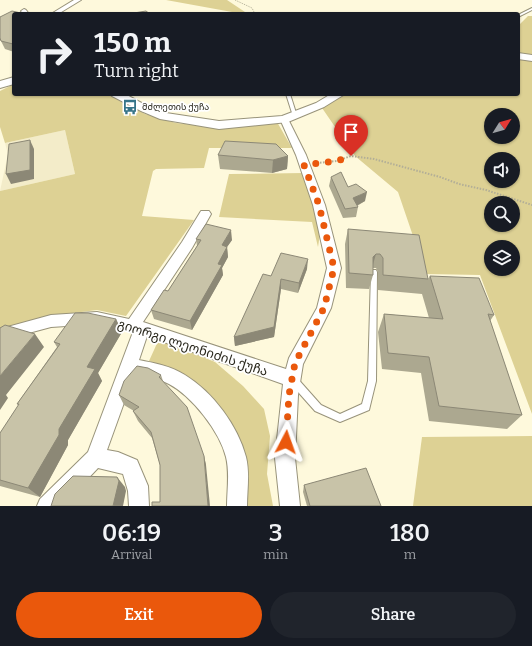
<!DOCTYPE html>
<meta charset="utf-8">
<style>
:root{--surface:#171b24;--page:#20242c;--text:#f1f3f6;--muted:#9ea1a6;--accent:#ea580c}
body{margin:0;font-family:Bitter,"Noto Sans Georgian",serif;background:var(--page);color:var(--text);height:100vh;display:flex;flex-direction:column;font-size:15px;white-space:nowrap}
*{box-sizing:border-box;margin:0}
p{font-size:13px;color:var(--muted)}
.icon{flex:none;width:22px;height:22px;fill:none;stroke:currentColor;stroke-width:2;stroke-linecap:round;stroke-linejoin:round}
.map{position:relative;height:506px;overflow:hidden}
.drawer{display:flex;flex-direction:column;background:var(--surface);flex:1}
.drawer>*{flex:none}
.banner{position:absolute;left:12px;top:12px;width:508px;height:84px;border-radius:4px;box-shadow:0 1px 3px #0004;background:#171b24;color:var(--text);overflow:hidden}
.needle{width:26px;rotate:53deg}
.controls{position:absolute;left:484px;top:108px;display:grid;gap:8px}
.controls a{display:grid;place-items:center;width:36px;height:36px;border-radius:50%;background:var(--surface);box-shadow:0 1px 3px #0004;font-size:20px}
.pin{position:absolute;display:grid;place-items:center;width:34px;height:34px;color:#fff;margin:-41px -17px;border-radius:50% 50% 50% 0;rotate:-45deg;box-shadow:0 0 4px #0007}
.pin .icon{rotate:45deg}
.me{position:absolute;width:44px;margin:-22px;rotate:4deg;stroke-linejoin:round;filter:drop-shadow(0 0 3px #0008)}
.turn{display:flex;align-items:center;gap:14px;height:84px;padding:0 16px;font-size:18px}
.turn .icon{width:52px;height:52px;stroke-width:2.5}
.turn b{display:block;font-size:28px;line-height:34px}
.eta{display:flex;justify-content:space-evenly;align-items:center;height:68px;text-align:center}
.eta b{font-size:24px;font-weight:600;line-height:28px}
.primary-button{display:flex;gap:8px;margin-top:auto;padding:8px 16px}
.primary-button a{flex:1;height:46px;border-radius:24px;background:var(--accent);color:#fff;font-size:16px;font-weight:600;line-height:46px;text-align:center}
.primary-button a+a{background:var(--page);color:var(--text)}
.map>svg:first-child{display:block}
.built{fill:#f3ecc9}
.green{fill:#ddd194;fill-rule:evenodd}
.lines{fill:none;stroke-linecap:round;stroke-linejoin:round}
.service-casing{stroke:#98937a;stroke-width:2}
.minor-casing{stroke:#98937a;stroke-width:2}
.secondary-casing{stroke:#98937a;stroke-width:2}
.path-far1{stroke:#b2ae97;stroke-width:1;stroke-dasharray:1 1;stroke-linecap:butt}
.path{stroke:#b2ae97;stroke-width:2;stroke-dasharray:1.5 1.5;stroke-linecap:butt}
.service{fill:#fff;fill-rule:evenodd}
.minor{fill:#fff;fill-rule:evenodd}
.secondary{fill:#fff;fill-rule:evenodd}
.wall{fill:#aca890}
.shaded-wall{fill:#8c8876}
.building{fill:#c8c3a8;stroke:#8c8876}
.route{stroke:#ea580c;stroke-width:7;stroke-dasharray:0 12.6}
.labels{text-anchor:middle;stroke-width:3.5;stroke-linejoin:round;paint-order:stroke}
.far-poi-label{font-size:9px;fill:#2a281d;stroke:#fff;text-anchor:start}
.near-street-label{font-size:13px;fill:#2a281d;stroke:#fff}
</style>
<div class="map">
<svg width="532" height="506" viewBox="0 0 532 506">
<rect width="100%" height="100%" fill="#fef9dc"/>
<!-- built -->
<path class="built" d="M65 130 75 174 0 191 8 154 5 143Z"/>
<!-- green -->
<g class="green">
<path d="M166 0H227L248 14H243Z"/>
<path d="M528 16H532V414L480 275 426 274 398 192 355 156 320 105 339 94H518V26ZM491 115H513V137H491ZM491 159H513V181H491ZM491 203H513V225H491ZM491 247H513V269H491Z"/>
<path d="M14 84V94H107L145 114 176 123 205 126 277 122 292 148H209L204 168 156 169 153 171 142 216 194 220 126 316 97 310 49 316 0 331V191L75 174 65 130 5 143 0 127V91Z"/>
<path d="M304 173 320 234 318 247 312 222 219 217 229 174Z"/>
<path d="M159 339 215 362 243 386 264 409 270 436 267 474 273 506H241L240 449 182 377 149 361Z"/>
<path d="M532 436V506H413L422 437Z"/>
</g>
<g class="lines">
<!-- service casing -->
<g class="service-casing">
<g id="service">
<path d="M532 8V10L518 17V15Z"/>
<path d="M286 94H290L297 116 296 117 293 116Z"/>
<path d="M372 270H376L377 272 376 381 369 410 340 422 315 411 291 384 290 381 291 378 294 377 297 378 321 405 340 414 362 404 368 381 371 272Z"/>
</g>
</g>
<!-- minor casing -->
<g class="minor-casing">
<g id="minor">
<path d="M74 0H81L58 14H51Z"/>
<path d="M24 9 26 10 29 14H23L21 11Z"/>
<path d="M284 116 288 119 306 155 325 205 341 268 331 308 303 364 298 395 295 458 300 506H280L275 458 283 384 147 336 139 360C154 363 171 366 185 375 213 392 238 426 246 457 250 473 247 490 247 506H227C227 490 230 473 226 457 220 432 192 396 169 384 158 378 146 376 134 375L107 450 118 452 137 460 148 486 149 506H129L128 491 123 474 98 468 62 506H37L40 499 88 452 133 332 97 324 51 327 10 338 0 344V329L51 315 97 312 129 319 182 242 201 211H209L211 214 192 248 143 322 286 369 289 358 317 308 327 268 313 205 296 155 280 119Z"/>
</g>
</g>
<!-- secondary casing -->
<g class="secondary-casing">
<g id="secondary">
<path d="M518 53 532 55V61L518 59Z"/>
<path d="M14 77V84L0 88V81Z"/>
<path d="M110 94H125L149 107 166 113 219 121 282 116 316 103 331 94H345L324 107 288 122 219 129 160 119 141 111 112 96Z"/>
</g>
</g>
<!-- path-far1 -->
<path class="path-far1" d="M235 0 252 8 255 14"/>
<!-- path -->
<path class="path" d="M317 163 337 161 351 156 374 159 440 177 459 184 486 190 532 205"/>
<!-- service -->
<use href="#service" class="service"/>
<!-- minor -->
<use href="#minor" class="minor"/>
<!-- secondary -->
<use href="#secondary" class="secondary"/>
</g>
<!-- wall -->
<g class="wall">
<path d="M14 14V52L5 49 0 39V17Z"/>
<path d="M218 155 288 156 287 169 272 173 220 169Z"/>
<path d="M331 177 348 187 365 201 357 206 358 207 356 217 343 218 329 186Z"/>
<path d="M348 229 428 279 430 276 494 315 490 321 522 415 507 429 429 421 421 373 382 369 378 332 384 314 429 318 422 294 378 290V272L376 268H373V275L369 289 346 288 345 244Z"/>
<path d="M196 239 232 240 227 247 228 257 222 268 223 275 192 330 154 319 151 310 168 291 197 246Z"/>
<path d="M307 269 298 293 281 289 274 337 235 346 234 337 271 276Z"/>
<path d="M116 319 122 332 98 373 102 381 68 440V445L40 497 0 486V433L19 405 17 404 57 347 54 342Z"/>
<path d="M161 375 163 381 204 456 206 465 160 502V465L152 438 138 421 133 411H134L124 405 119 395Z"/>
<path d="M304 485 381 506H307L303 492Z"/>
</g>
<!-- shaded-wall -->
<g class="shaded-wall">
<path d="M30 140 34 149V179L11 184 6 174Z"/>
<path d="M288 156 287 169 272 173 273 160Z"/>
<path d="M367 192 365 201 352 208 353 198Z"/>
<path d="M231 230 232 240 227 247 228 257 222 268 223 275 192 330 190 321 218 264 222 245Z"/>
<path d="M376 254 372 268 373 257Z"/>
<path d="M308 259 307 269 298 293 299 283Z"/>
<path d="M281 279V289L274 337 235 346 234 337Z"/>
<path d="M116 319 122 332 98 373 102 381 68 440V445L40 497 28 488 59 429 87 367Z"/>
<path d="M35 334 44 347 6 395 8 398 0 410V376Z"/>
<path d="M204 456 206 465 210 506H208Z"/>
<path d="M117 477 125 487 126 491 123 506H113Z"/>
</g>
<!-- building -->
<g class="building">
<path d="M12 11 25 14H14V44H13L1 41 0 38V17Z"/>
<path d="M146 11 150 14H128Z"/>
<path d="M30 140V170L6 174 9 144Z"/>
<path d="M225 141 276 144 288 156 273 160 218 155Z"/>
<path d="M341 172 348 187 356 184 367 192 353 198 358 207 345 209 331 177Z"/>
<path d="M206 224 231 230 222 245 227 247 218 264 222 265 190 321 151 310 164 290 168 291 201 240 196 239Z"/>
<path d="M348 229 419 235 428 279 383 275V258L380 254H376L373 257V275L349 273Z"/>
<path d="M281 253 308 259 299 283 281 279 274 327 234 337 263 274 271 276Z"/>
<path d="M430 276 479 278 494 315 488 314 522 415 439 406 429 357 388 353 384 314 443 319Z"/>
<path d="M75 313H88L116 319 87 367 95 369 59 429V435L28 488 0 480V433L19 404H17L60 344 54 342Z"/>
<path d="M5 325 35 334 0 376V328Z"/>
<path d="M137 366 148 368 161 375 159 377 187 407 204 456 208 506H152V502H160V465L151 432 133 411 139 407 119 395 124 381Z"/>
<path d="M366 468 381 506H310L304 485Z"/>
<path d="M73 476 117 477 119 481 113 506H51L55 494Z"/>
</g>
<g class="lines">
<!-- route -->
<path class="route" d="M286 442 289 395 295 363 324 308 334 268 319 205 304 165 337 161 351 156"/>
</g>
<!-- icons -->
<defs>
<g id="bus-bare" transform="scale(1.2)"><path d="M-5-6H5V4H4V6H2V4H-2V6H-4V4H-5ZM-3.5-4V0h7V-4ZM-3.5 1.2v1.5H-2V1.2ZM2 1.2v1.5H3.5V1.2Z" fill="#367489" stroke="#fff" stroke-width="2.5" paint-order="stroke"/></g>
</defs>
<g fill-rule="evenodd">
<use href="#bus-bare" x="130" y="107"/>
</g>
<g class="labels">
<!-- far-poi labels -->
<g class="far-poi-label">
<text x="142" y="110">მძლეთის ქუჩა</text>
</g>
<!-- near-street labels -->
<g class="near-street-label">
<text transform="translate(193 347) rotate(18)" y="5">გიორგი ლეონიძის ქუჩა</text>
</g>
</g>
</svg>
<div class="controls">
<a><svg class="needle" viewBox="-14 -14 28 28"><path d="M0-13l5 13h-10z" fill="#e53935"/><path d="M0 13l5-13h-10z" fill="#9ea1a6"/></svg></a>
<a><svg class="icon" aria-label="sound" viewBox="0 0 24 24"><path d="M4 9h4l5-4v14l-5-4H4zM17 9q2 3 0 6"/></svg></a>
<a><svg class="icon" aria-label="search" viewBox="0 0 24 24"><circle cx="10" cy="10" r="6"/><path d="M15 15l6 6"/></svg></a>
<a><svg class="icon" aria-label="layers" viewBox="0 0 24 24"><path d="M12 4l9 5-9 5-9-5zM3 14l9 5 9-5"/></svg></a>
</div>
<div class="pin" style="left:351px;top:156px;background:#d93025"><svg class="icon" aria-label="arrive" viewBox="0 0 24 24"><path d="M6 21V4h12l-3 4 3 4H6"/></svg></div>
<svg class="me" style="left:286px;top:442px" viewBox="-20 -20 40 40"><path d="M0-17L14 15 0 8-14 15z" fill="#ea580c" stroke="#fff" stroke-width="4"/></svg>
<div class="banner">
<div class="turn"><svg class="icon" aria-label="right" viewBox="0 0 24 24"><path d="M7 20v-9h11M14 6l5 5-5 5"/></svg><div><b>150 m</b>Turn right</div></div>
</div>
</div>
<section class="drawer">
<div class="eta">
<div><b>06:19</b><p>Arrival</p></div>
<div><b>3</b><p>min</p></div>
<div><b>180</b><p>m</p></div>
</div>
<div class="primary-button"><a>Exit</a><a>Share</a></div>
</section>
